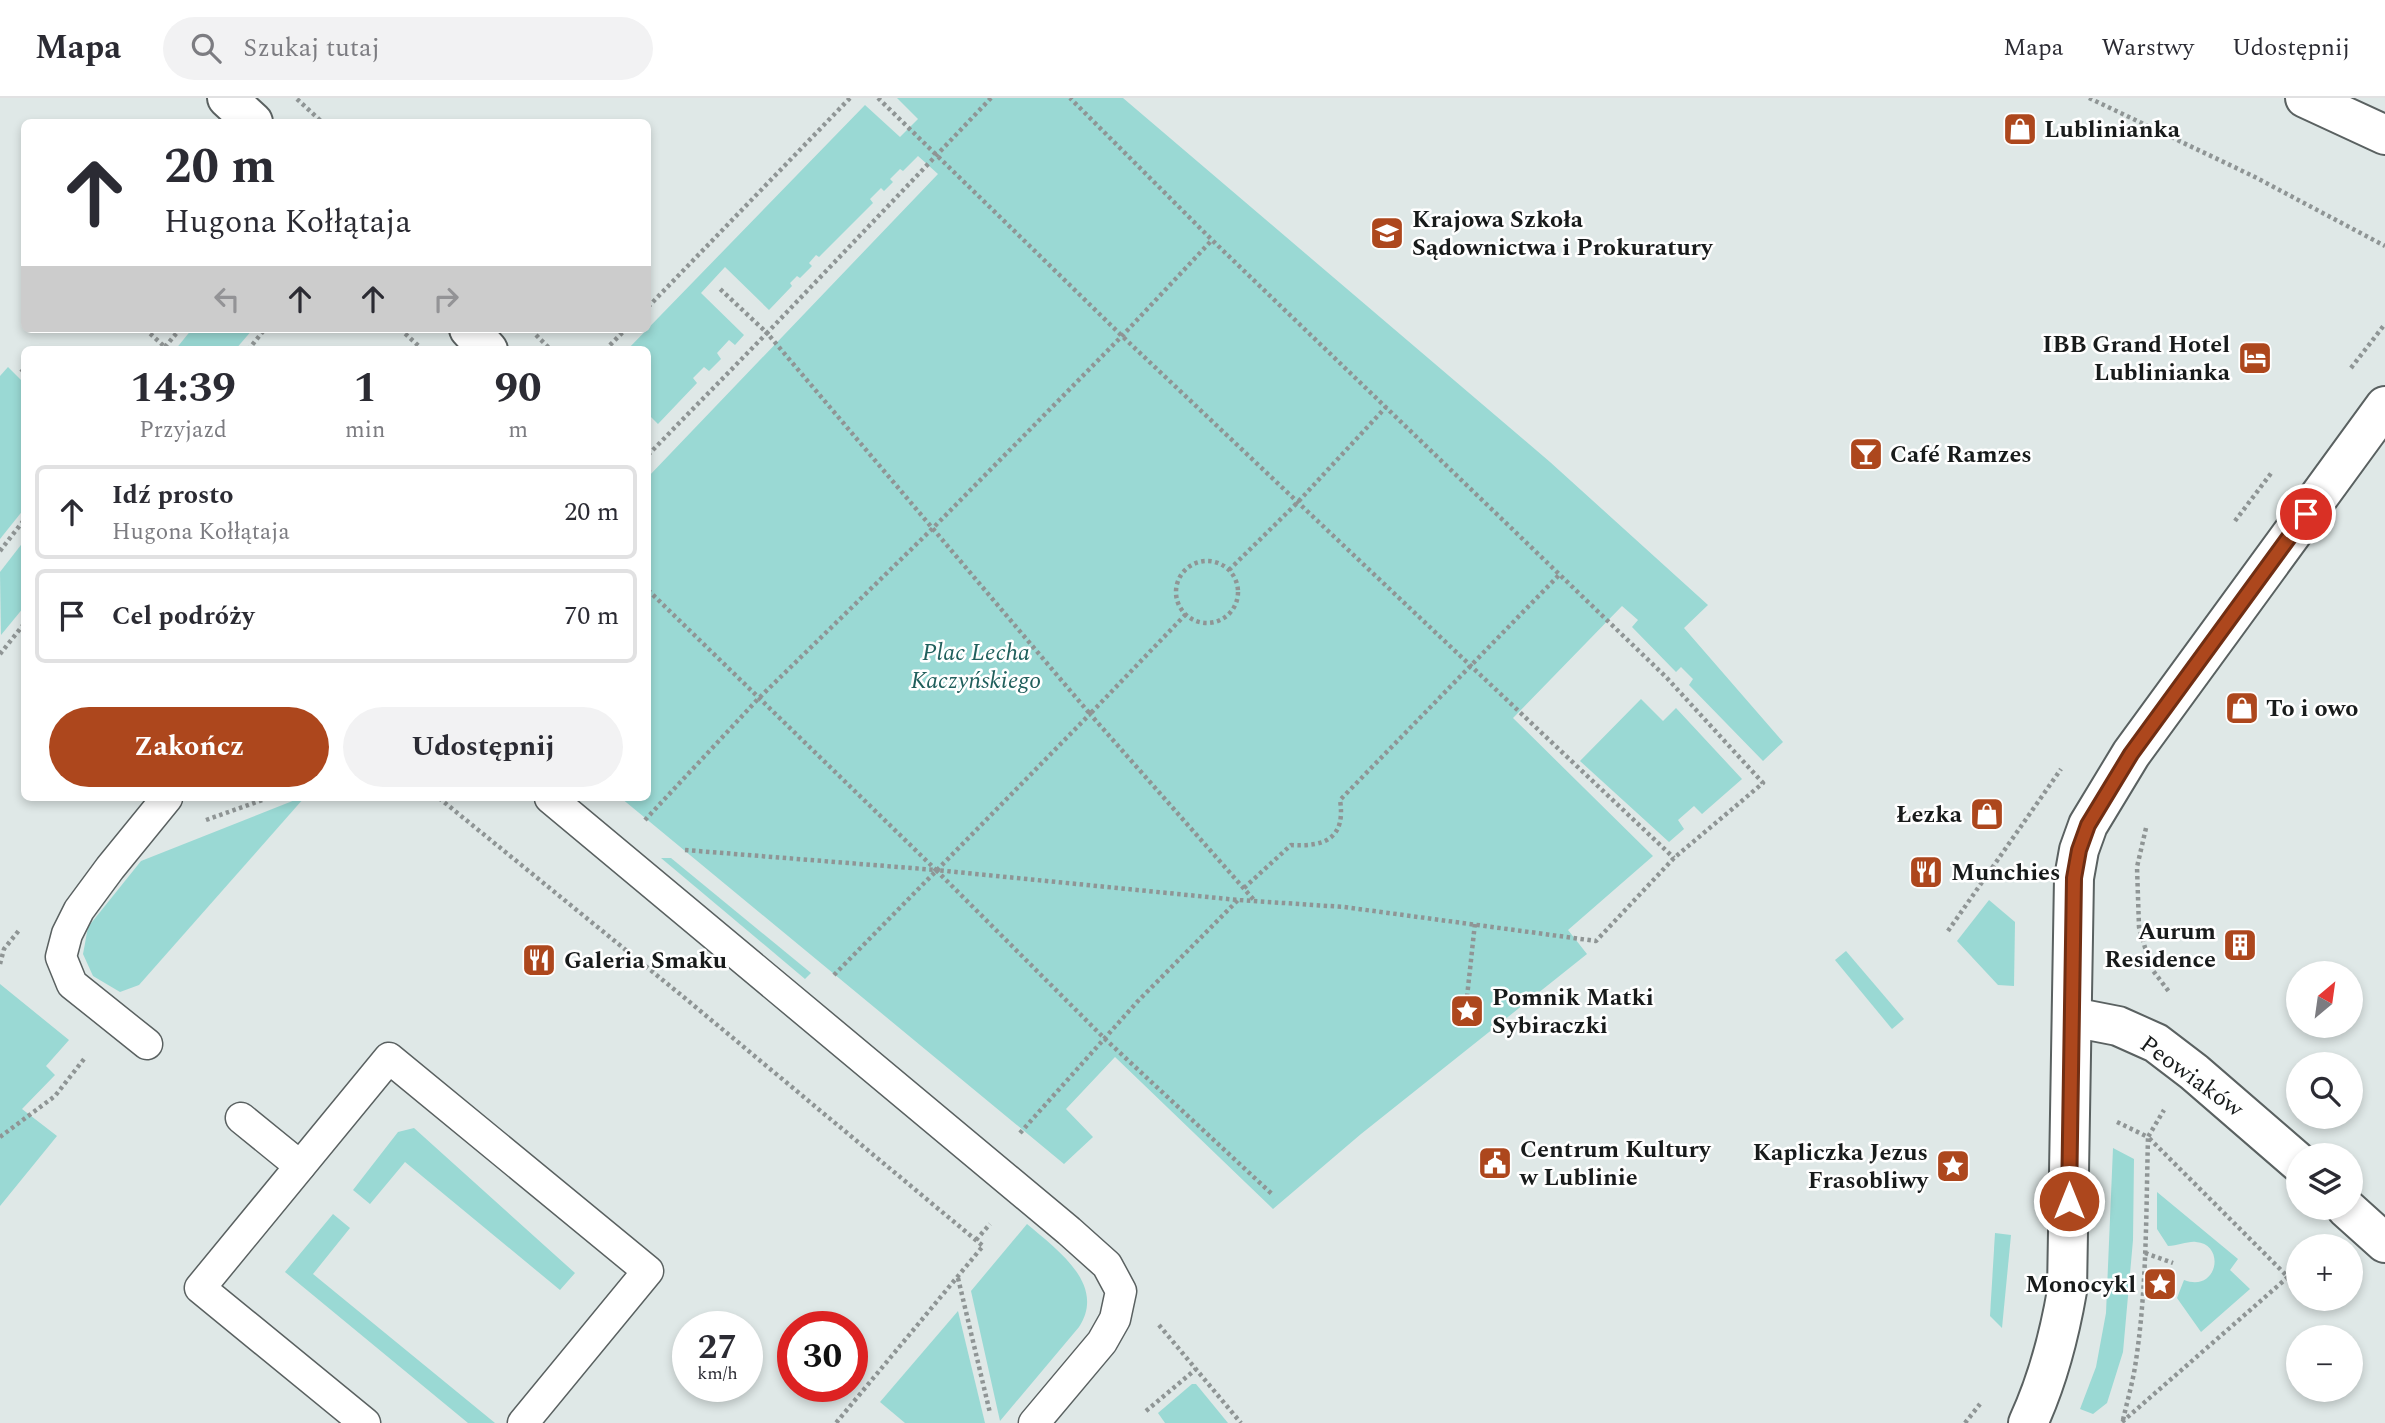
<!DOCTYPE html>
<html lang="pl">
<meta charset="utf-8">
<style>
:root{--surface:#fff;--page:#f2f2f3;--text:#2b2b33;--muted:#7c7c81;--line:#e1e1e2;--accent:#ad471d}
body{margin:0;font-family:Spectral,serif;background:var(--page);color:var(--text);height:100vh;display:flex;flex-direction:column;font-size:26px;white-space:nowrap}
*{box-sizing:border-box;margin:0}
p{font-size:23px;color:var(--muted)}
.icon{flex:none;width:38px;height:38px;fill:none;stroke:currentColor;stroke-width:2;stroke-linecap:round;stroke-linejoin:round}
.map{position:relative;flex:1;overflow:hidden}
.drawer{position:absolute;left:21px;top:248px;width:630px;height:455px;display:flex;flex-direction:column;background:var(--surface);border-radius:10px;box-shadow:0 4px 10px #0003}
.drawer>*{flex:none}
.guide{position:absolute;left:21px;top:21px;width:630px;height:214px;border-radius:10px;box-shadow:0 4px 10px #0003;background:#fff;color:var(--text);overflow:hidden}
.needle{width:46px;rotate:29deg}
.controls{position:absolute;left:2286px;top:863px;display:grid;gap:14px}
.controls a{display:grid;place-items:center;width:77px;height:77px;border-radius:50%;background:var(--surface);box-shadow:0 4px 10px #0003;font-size:35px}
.speed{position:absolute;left:672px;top:1213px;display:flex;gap:14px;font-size:35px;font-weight:700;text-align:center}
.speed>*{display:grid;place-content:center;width:91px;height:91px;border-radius:50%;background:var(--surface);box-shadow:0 4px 10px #0003;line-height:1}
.speed small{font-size:18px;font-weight:400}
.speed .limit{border:10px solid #d22;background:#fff;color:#111}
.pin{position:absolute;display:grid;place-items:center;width:60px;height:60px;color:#fff;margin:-30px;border:4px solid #fff;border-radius:50%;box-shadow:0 2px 7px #0007}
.me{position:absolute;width:77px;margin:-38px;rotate:0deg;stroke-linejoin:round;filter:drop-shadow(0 0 5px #0008)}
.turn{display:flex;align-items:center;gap:24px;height:147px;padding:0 28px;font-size:32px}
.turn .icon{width:91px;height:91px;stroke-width:2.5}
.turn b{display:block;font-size:49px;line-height:60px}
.lanes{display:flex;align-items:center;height:66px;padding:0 28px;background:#0003;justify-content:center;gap:35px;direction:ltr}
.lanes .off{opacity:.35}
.eta{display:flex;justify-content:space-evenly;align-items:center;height:119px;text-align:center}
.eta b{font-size:42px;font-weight:700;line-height:49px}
.action{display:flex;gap:14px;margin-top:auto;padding:14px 28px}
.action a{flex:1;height:80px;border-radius:42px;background:var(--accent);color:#fff;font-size:28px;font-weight:700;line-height:80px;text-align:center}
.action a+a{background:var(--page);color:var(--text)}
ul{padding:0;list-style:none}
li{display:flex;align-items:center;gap:21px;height:94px;margin:0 14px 10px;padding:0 14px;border:4px solid var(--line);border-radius:10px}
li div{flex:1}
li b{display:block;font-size:26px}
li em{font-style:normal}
header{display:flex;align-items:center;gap:42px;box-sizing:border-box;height:98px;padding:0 35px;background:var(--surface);border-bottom:2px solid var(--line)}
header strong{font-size:33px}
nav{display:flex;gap:38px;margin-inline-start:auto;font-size:24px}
.search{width:490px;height:63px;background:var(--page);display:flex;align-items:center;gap:18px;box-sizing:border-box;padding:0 24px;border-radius:38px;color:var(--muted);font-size:26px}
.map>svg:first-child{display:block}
.green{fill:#9ad9d4}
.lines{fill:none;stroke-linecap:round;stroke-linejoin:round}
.service-casing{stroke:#5a6161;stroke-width:33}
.minor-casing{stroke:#5a6161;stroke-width:42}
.tertiary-casing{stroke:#5a6161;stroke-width:42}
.path{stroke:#8f9595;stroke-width:4.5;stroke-dasharray:3.5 3.5;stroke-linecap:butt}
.service{stroke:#fff;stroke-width:30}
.minor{stroke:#fff;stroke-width:38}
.tertiary{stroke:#fff;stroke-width:38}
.route-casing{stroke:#702e13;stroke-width:18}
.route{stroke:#ad471d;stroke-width:12}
.labels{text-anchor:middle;stroke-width:5;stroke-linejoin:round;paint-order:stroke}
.poi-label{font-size:24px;font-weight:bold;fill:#181b1b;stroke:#fff;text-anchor:start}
.park-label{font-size:24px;font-style:italic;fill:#205f5c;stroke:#fff}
.street-label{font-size:24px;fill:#181b1b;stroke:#fff}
</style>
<header>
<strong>Mapa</strong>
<div class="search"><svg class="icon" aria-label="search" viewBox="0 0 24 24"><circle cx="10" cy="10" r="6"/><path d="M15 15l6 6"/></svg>Szukaj tutaj</div>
<nav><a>Mapa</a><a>Warstwy</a><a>Udostępnij</a></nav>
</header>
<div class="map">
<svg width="2385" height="1325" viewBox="0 0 2385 1325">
<rect width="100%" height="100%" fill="#dfe8e7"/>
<!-- green -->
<g class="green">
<path d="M897 0H1123L1550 364 1708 507 1684 530 1783 644 1763 663 1689 587 1693 581 1681 569 1676 574 1632 529 1638 522 1622 508 1513 620 1653 758 1568 832 1587 856 1361 1036 1273 1111 1115 959 1066 1011 1093 1039 1064 1066 621 700H648V379L938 76 918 58 903 73 900 71 890 81 893 84 884 93 881 90 870 101 873 105 819 159 816 157 809 165 812 168 800 180 797 178 790 185 792 188 769 212 725 169 701 195 744 237 735 247 729 242 717 255 721 261 709 273 704 269 693 280 697 285 658 326 648 316V252H627L865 7 900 39 918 21Z"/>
<path d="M192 231H253L235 252H175Z"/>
<path d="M8 269 24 285V411L0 441V278Z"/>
<path d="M24 443V509L1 537 0 474Z"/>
<path d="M1641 601 1663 623 1676 610 1742 681 1702 716 1694 708 1678 722 1684 731 1669 744 1580 663Z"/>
<path d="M300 700H304L139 887 120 894 93 878 83 856 88 829 141 763Z"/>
<path d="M661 760H671L811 875 805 881Z"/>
<path d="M1989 802 2015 824 2014 888 1998 887 1957 843Z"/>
<path d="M1846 853 1904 921 1892 931 1835 862Z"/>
<path d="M0 886 69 942 46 968 55 977 22 1011 57 1038 0 1108Z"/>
<path d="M414 1030 575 1175 560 1192 405 1064 370 1106 353 1092 398 1034Z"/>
<path d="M2113 1050 2134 1061 2133 1142 2123 1254 2107 1305 2093 1316 2080 1311 2096 1269 2106 1215Z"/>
<path d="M2157 1094 2238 1161 2230 1172 2250 1191 2201 1234 2177 1200 2184 1182C2218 1195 2226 1146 2196 1144 2188 1143 2178 1148 2168 1148L2157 1131Z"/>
<path d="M333 1116 350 1130 313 1176 495 1325H468L285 1174Z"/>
<path d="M1027 1126C1056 1151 1107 1186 1079 1229L1000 1323 971 1193Z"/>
<path d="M1995 1135 2011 1137 2002 1230 1990 1218Z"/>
<path d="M958 1213 985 1325H905L880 1304Z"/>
<path d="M1192 1286H1196L1228 1325H1165L1158 1315Z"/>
</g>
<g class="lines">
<!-- service casing -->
<g class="service-casing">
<g id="service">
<path d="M550 700 1069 1133 1107 1167 1121 1193 1115 1221 1102 1244 1034 1325"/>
<path d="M147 946 72 886 61 859 67 836 79 812 110 770 167 700"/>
<path d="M241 1020 300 1068"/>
<path d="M365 1325 200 1190 389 960 648 1173 523 1325"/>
</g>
</g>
<!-- minor casing -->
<g class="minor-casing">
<g id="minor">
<path d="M227 0 253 24"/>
<path d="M469 231 488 252"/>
<path d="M2072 919 2118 928 2156 945 2194 974 2298 1064"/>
<path d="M2346 1110 2385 1145"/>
<path d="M2028 1325C2048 1282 2059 1239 2067 1193L2074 780 2079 752 2088 727 2131 656 2385 308"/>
</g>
</g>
<!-- tertiary casing -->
<g class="tertiary-casing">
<path id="tertiary" d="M2305 0 2385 37"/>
</g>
<!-- path -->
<g class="path">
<path d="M878 0 1122 238 1674 760"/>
<path d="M991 0 767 235 1090 616 1186 516"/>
<path d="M2089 0 2253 78 2385 148"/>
<path d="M297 1 322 24"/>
<path d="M648 209 850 0"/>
<path d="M145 231 165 249 162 252"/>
<path d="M400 231 422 251"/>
<path d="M536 237 551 252"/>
<path d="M165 249 180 231"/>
<path d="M248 252 265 231"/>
<path d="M605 252 626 231"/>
<path d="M2351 270 2385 226"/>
<path d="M21 271 24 274"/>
<path d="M648 357 767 235 718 189"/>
<path d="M2235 423 2272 374"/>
<path d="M0 453 24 422"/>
<circle cx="1207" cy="494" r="31"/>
<path d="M1229 472 1297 405 1386 309"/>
<path d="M648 492 936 772 1238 802 1344 809 1596 843 1674 760 1763 685 1666 579 1212 142 1070 0"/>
<path d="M0 556 24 526"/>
<path d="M439 700 686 901 983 1148 836 1325"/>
<path d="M206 722 268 700"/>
<path d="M645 722 758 601 933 430 1122 238 1212 142"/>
<path d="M2146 730 2137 769 2139 829 2151 870 2170 895"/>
<path d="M685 752 936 772 1104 940 1273 1097"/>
<path d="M1244 790 1291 747C1324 749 1346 741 1340 702L1559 477"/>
<path d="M1948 833 2061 671"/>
<path d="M0 866 4 851 20 831"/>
<path d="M834 877 1090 616 1254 802"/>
<path d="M1467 899 1475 825"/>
<path d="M2117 1024 2148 1039 2164 1012"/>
<path d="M1020 1035 1138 903 1238 802"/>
<path d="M0 1039 55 998 84 961"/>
<path d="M976 1142 990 1126"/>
<path d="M2145 1155 2173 1165"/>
<path d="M2288 1179 2298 1171"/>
<path d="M958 1180 990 1315"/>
<path d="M1159 1227 1241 1325"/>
<path d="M1146 1313 1196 1271"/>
<path d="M2123 1322C2127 1304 2132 1287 2135 1269 2147 1193 2146 1115 2148 1039"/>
<path d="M2122 1324 2288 1179 2148 1039"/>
<path d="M1965 1325 1980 1306"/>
</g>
<!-- service -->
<use href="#service" class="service"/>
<!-- minor -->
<use href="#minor" class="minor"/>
<!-- tertiary -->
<use href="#tertiary" class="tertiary"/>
</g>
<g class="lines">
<!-- route casing -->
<g class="route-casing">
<path id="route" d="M2069 1103 2074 780 2079 752 2088 727 2131 656 2306 416"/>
</g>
<!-- route -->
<use href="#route" class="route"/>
</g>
<!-- icons -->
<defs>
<g id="shop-square" transform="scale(1.75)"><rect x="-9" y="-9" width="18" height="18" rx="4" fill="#ad471d" stroke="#fff"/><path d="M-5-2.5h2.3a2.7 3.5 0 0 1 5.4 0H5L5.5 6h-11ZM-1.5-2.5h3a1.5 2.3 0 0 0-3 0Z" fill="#fff"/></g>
<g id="school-square" transform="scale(1.75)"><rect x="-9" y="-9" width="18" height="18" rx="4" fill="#ad471d" stroke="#fff"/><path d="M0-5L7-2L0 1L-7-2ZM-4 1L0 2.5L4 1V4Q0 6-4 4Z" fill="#fff"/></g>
<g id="hotel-square" transform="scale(1.75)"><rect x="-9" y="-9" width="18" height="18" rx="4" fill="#ad471d" stroke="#fff"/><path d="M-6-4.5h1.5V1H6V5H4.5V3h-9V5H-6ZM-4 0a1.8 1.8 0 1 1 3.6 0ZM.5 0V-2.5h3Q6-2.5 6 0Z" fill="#fff"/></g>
<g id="bar-square" transform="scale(1.75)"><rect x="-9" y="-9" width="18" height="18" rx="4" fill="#ad471d" stroke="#fff"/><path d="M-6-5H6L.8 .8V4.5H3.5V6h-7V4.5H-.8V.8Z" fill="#fff"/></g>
<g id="restaurant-square" transform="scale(1.75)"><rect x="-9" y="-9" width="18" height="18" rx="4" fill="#ad471d" stroke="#fff"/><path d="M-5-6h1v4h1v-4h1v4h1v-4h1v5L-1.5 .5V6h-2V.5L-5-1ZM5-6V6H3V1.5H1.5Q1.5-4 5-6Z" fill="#fff"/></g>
<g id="building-square" transform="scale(1.75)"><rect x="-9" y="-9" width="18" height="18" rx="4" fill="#ad471d" stroke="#fff"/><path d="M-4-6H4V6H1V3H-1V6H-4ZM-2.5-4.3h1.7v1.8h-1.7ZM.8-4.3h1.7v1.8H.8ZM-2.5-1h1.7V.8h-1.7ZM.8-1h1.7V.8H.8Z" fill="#fff"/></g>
<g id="sight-square" transform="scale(1.75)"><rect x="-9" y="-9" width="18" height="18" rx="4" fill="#ad471d" stroke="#fff"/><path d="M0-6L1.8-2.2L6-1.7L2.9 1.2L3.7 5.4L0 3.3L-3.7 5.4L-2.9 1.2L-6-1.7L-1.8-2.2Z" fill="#fff"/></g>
<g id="civic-square" transform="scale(1.75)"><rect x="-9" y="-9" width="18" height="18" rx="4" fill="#ad471d" stroke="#fff"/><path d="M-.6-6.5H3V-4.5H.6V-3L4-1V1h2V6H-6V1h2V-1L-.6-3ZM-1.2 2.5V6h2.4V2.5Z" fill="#fff"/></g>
</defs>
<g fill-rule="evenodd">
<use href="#shop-square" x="2020" y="31"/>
<use href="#school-square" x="1387" y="135"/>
<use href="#hotel-square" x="2255" y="260"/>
<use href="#bar-square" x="1866" y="356"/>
<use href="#shop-square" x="2242" y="610"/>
<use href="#shop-square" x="1987" y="716"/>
<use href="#restaurant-square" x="1926" y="774"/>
<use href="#building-square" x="2240" y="847"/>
<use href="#restaurant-square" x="539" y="862"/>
<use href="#sight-square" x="1467" y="913"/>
<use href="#civic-square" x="1495" y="1065"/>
<use href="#sight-square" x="1953" y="1068"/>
<use href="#sight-square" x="2160" y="1186"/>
</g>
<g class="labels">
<!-- poi labels -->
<g class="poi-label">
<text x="2044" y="39">Lublinianka</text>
<text x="1412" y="129">Krajowa Szkoła<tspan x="1412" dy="28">Sądownictwa i Prokuratury</tspan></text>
<text x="2230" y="254" text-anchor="end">IBB Grand Hotel<tspan x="2230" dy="28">Lublinianka</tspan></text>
<text x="1890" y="364">Café Ramzes</text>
<text x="2266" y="618">To i owo</text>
<text x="1962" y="724" text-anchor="end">Łezka</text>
<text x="1951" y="782">Munchies</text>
<text x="2216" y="841" text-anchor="end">Aurum<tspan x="2216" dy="28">Residence</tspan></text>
<text x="564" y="870">Galeria Smaku</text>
<text x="1492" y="907">Pomnik Matki<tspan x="1492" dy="28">Sybiraczki</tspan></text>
<text x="1520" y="1059">Centrum Kultury<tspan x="1520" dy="28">w Lublinie</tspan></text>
<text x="1928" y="1062" text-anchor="end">Kapliczka Jezus<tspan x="1928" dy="28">Frasobliwy</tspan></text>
<text x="2136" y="1194" text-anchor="end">Monocykl</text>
</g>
<!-- park labels -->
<g class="park-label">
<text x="976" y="562">Plac Lecha<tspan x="976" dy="28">Kaczyńskiego</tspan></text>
</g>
<!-- street labels -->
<g class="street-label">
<text transform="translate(2192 978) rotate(36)" y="8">Peowiaków</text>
</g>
</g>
</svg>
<div class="controls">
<a><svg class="needle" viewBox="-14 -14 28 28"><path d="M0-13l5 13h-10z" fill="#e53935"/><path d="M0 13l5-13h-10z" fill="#7c7c81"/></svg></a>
<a><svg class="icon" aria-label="search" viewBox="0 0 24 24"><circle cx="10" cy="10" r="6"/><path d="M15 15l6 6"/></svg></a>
<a><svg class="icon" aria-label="layers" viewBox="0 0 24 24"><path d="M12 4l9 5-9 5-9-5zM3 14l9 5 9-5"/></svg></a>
<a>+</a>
<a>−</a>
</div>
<div class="speed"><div>27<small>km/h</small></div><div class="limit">30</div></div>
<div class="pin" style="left:2306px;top:416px;background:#d93025"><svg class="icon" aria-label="arrive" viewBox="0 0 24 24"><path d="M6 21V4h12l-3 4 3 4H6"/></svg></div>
<svg class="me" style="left:2069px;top:1103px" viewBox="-20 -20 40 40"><circle r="17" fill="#ad471d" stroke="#fff" stroke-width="3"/><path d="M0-11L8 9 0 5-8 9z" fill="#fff"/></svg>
<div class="guide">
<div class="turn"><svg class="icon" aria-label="ahead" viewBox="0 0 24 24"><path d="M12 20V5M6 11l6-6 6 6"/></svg><div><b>20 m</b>Hugona Kołłątaja</div></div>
<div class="lanes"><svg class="icon off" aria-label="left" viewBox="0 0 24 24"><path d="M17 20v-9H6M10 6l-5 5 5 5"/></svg><svg class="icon" aria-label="ahead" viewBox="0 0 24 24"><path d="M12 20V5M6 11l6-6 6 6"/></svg><svg class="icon" aria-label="ahead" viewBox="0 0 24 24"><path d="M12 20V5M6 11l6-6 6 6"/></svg><svg class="icon off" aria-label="right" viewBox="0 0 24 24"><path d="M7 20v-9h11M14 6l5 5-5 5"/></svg></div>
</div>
<section class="drawer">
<div class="eta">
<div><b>14:39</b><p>Przyjazd</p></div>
<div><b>1</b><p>min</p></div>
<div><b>90</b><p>m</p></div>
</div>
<ul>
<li><svg class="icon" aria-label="ahead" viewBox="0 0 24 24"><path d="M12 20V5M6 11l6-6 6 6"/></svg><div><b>Idź prosto</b><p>Hugona Kołłątaja</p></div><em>20 m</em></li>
<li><svg class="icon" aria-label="arrive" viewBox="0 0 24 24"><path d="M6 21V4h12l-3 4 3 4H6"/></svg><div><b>Cel podróży</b></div><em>70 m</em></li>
</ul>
<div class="action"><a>Zakończ</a><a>Udostępnij</a></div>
</section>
</div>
